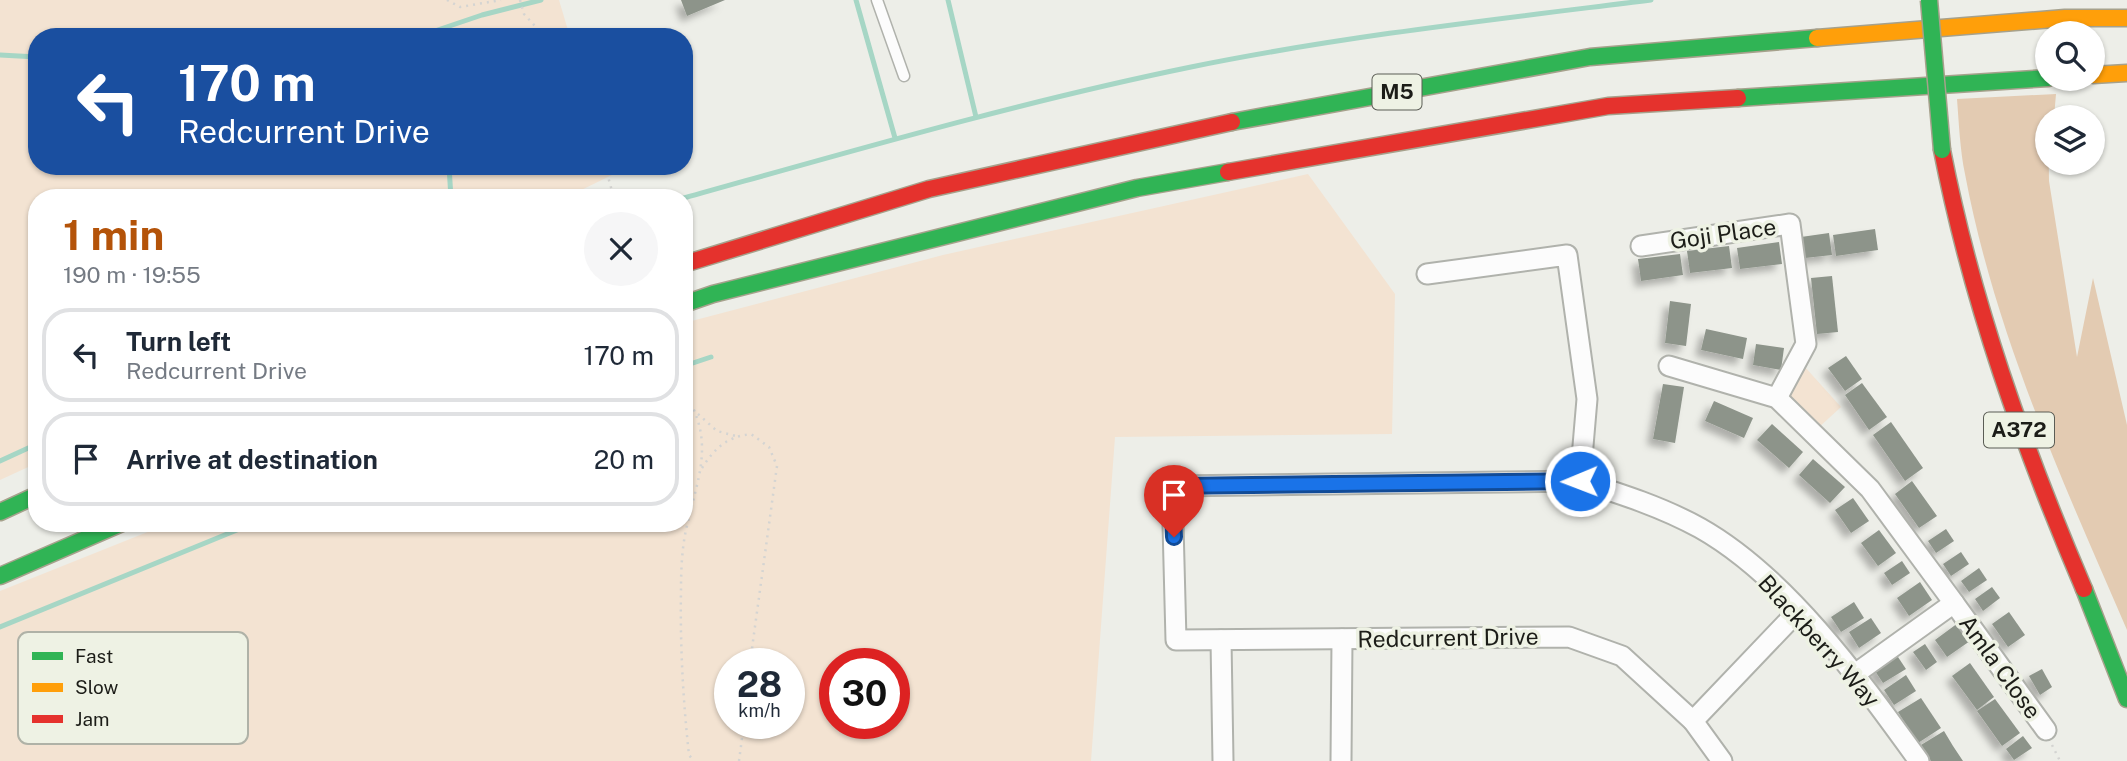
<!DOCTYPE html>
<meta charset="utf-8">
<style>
:root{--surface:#fff;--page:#f6f6f7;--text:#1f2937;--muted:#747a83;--line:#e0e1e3;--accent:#b45309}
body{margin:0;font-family:"Public Sans",sans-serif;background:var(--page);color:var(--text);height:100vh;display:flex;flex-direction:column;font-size:26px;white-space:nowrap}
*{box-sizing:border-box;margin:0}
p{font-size:23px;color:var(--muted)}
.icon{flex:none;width:38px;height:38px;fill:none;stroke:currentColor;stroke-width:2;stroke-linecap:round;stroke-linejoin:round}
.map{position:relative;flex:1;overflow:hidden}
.details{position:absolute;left:28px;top:189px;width:665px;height:343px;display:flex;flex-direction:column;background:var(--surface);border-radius:28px;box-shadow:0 2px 5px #0004}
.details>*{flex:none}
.top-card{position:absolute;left:28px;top:28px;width:665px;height:147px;border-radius:28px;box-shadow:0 2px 5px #0004;background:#1a4fa0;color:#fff;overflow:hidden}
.fabs{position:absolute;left:2035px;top:21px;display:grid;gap:14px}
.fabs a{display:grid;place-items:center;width:70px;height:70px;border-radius:50%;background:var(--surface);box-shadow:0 2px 5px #0004;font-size:35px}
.speed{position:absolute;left:714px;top:648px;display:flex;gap:14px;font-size:35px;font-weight:700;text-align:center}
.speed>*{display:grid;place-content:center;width:91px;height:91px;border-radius:50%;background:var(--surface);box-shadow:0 2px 5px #0004;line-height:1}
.speed small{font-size:18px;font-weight:400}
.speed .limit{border:10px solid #d22;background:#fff;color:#111}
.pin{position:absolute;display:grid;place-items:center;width:60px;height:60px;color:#fff;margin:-72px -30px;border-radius:50% 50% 50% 0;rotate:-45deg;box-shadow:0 0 7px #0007}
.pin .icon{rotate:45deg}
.me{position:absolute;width:77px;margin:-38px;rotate:269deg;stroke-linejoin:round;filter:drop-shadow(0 0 5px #0008)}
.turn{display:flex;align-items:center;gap:24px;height:147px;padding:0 35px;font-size:32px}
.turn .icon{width:91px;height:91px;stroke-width:2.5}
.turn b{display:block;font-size:49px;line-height:60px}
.round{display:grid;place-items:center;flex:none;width:74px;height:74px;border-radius:37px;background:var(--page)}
.headline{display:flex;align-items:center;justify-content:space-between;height:119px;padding:0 35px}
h1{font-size:42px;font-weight:700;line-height:52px;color:var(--accent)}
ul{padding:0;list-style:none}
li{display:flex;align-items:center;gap:21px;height:94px;margin:0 14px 10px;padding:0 21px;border:4px solid var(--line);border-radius:28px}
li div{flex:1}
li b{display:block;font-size:26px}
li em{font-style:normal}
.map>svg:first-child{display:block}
.green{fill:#f3e3d2;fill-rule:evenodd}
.forest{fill:#e3cbb2}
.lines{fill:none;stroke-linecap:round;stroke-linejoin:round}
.stream{stroke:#a6d6c5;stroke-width:5}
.building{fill:#8d948a;filter:url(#shadow)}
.lane-casing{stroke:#b0b2ac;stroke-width:13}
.street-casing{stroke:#b0b2ac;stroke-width:23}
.fast-casing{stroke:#a6a18c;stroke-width:19}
.slow-casing{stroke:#a6a18c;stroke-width:19}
.jam-casing{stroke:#a6a18c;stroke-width:19}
.path{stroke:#d4d4d2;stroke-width:2.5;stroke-dasharray:2 5;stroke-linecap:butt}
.lane{stroke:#fcfcfc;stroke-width:10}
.street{stroke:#fcfcfc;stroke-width:19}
.fast{stroke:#30b455;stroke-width:16}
.slow{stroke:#ff9f0a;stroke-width:16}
.jam{stroke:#e5322d;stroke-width:16}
.fast-bridge-casing{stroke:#a6a18c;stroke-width:19;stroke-linecap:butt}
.fast-bridge{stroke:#30b455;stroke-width:16}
.route-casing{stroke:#114b97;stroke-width:18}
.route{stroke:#1a73e8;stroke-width:12}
.labels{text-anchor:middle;stroke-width:7;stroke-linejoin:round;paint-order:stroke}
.shield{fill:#eef2e4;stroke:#5b5d55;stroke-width:2}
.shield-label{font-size:21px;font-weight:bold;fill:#1c1d18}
.street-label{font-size:23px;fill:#1c1d18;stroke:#eef2e4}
.key{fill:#eef2e4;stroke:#afb2a7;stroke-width:2}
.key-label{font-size:19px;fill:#1c1d18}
</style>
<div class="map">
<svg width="2127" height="761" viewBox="0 0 2127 761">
<defs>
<filter id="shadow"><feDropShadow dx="-6" dy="6" stdDeviation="3.5" flood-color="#0004"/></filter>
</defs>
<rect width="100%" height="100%" fill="#edeee8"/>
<!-- green -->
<g class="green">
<path d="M0 0H559L570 37H37V166H611L614 174 565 198H37V463L0 480Z"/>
<path d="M1308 174 1395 294 1392 434 1115 437 1091 761H0V591L170 523H684V323L943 255ZM730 663H789V723H730ZM835 663H894V723H835Z"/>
<path d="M1804 366 1841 407 1817 429 1789 397Z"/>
</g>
<!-- forest -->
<path class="forest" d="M2056 94 2054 117H2048L2049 181 2077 357 2093 278 2127 425V630C2063 482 1995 334 1965 174 1960 150 1959 124 1957 99Z"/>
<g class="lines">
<!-- stream -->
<g class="stream">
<path d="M856 0 895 138"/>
<path d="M948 0 976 117"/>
<path d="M417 37 482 15 541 0"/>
<path d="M0 55 37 57"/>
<path d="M449 166 451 198"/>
<path d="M684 198C852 151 1020 102 1191 67 1343 36 1498 19 1651 0"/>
<path d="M684 366 711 357"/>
<path d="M0 461 37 444"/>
<path d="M0 627 254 523"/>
</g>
</g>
<!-- building -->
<g class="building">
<path d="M681 0H725L687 16Z"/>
<path d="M1875 229 1878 250 1836 256 1833 235Z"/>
<path d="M1829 233 1832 255 1805 258 1801 237Z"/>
<path d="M1779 242 1782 264 1740 269 1737 248Z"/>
<path d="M1729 246 1732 268 1690 273 1687 251Z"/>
<path d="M1680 254 1683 275 1641 281 1638 259Z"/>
<path d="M1832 276 1838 332 1817 334 1811 278Z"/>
<path d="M1670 301 1691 304 1686 346 1665 343Z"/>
<path d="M1706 329 1747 338 1743 359 1701 350Z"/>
<path d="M1756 344 1784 348 1781 370 1753 365Z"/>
<path d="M1846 356 1862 379 1845 391 1828 368Z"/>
<path d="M1862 383 1887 417 1869 430 1845 395Z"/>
<path d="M1663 384 1684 387 1675 443 1653 439Z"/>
<path d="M1714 401 1753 418 1744 438 1705 421Z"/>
<path d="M1891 422 1923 468 1905 481 1873 435Z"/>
<path d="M1772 424 1803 452 1789 468 1757 440Z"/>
<path d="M1813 459 1845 487 1830 503 1799 475Z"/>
<path d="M1912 481 1937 516 1919 528 1895 494Z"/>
<path d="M1853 498 1869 521 1851 533 1835 510Z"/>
<path d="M1946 529 1954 541 1936 553 1928 541Z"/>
<path d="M1879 530 1896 553 1878 566 1861 543Z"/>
<path d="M1961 552 1969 564 1951 576 1943 564Z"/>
<path d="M1902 561 1910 573 1892 585 1884 573Z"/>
<path d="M1979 568 1987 580 1969 592 1961 581Z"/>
<path d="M1920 582 1932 600 1909 616 1897 598Z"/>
<path d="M1992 587 2000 598 1983 611 1975 599Z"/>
<path d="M1854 602 1864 618 1841 632 1831 617Z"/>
<path d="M2009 612 2025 635 2008 647 1992 624Z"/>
<path d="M1871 618 1881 633 1859 648 1849 632Z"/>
<path d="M1958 623 1970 641 1947 657 1935 640Z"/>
<path d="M1925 644 1937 662 1926 670 1913 652Z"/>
<path d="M1896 654 1906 669 1883 683 1873 668Z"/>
<path d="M1970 663 1994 697 1977 710 1952 676Z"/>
<path d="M2042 669 2052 687 2040 695 2029 676Z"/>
<path d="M1906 675 1916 691 1894 705 1884 690Z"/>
<path d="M1921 698 1941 728 1918 743 1898 712Z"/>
<path d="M1995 699 2020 733 2002 746 1977 711Z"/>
<path d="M1944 731 1953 746 1963 761H1931L1921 745Z"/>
<path d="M2023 736 2032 748 2014 760 2006 749Z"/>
</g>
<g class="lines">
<!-- lane casing -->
<g class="lane-casing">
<path id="lane" d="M877 0 904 76"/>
</g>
<!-- street casing -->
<g class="street-casing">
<g id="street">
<path d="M1641 246 1790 224 1806 344 1777 398"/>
<path d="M1427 274 1567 255 1587 399 1580 481"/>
<path d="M1669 366 1777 398 1870 489 1954 603 1855 674"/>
<path d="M1954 603 2046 730"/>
<path d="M1798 611 1693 721 1622 656 1569 637 1176 640 1172 486 1580 481C1621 494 1662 507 1700 528 1787 577 1861 681 1919 761"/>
<path d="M1221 640 1223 761"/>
<path d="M1693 721 1722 761"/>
<path d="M1341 761 1342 639"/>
</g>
</g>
<!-- fast casing -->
<g class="fast-casing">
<g id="fast">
<path d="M1738 98 2048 78"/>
<path d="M1232 122 1590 57 1817 38"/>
<path d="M684 304 713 294 1137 188 1228 172"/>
<path d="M0 512 37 495"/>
<path d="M0 576 122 523"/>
<path d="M2084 589 2127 699"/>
</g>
</g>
<!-- slow casing -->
<g class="slow-casing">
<g id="slow">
<path d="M1817 38 2065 18H2127"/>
<path d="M2093 75 2127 73"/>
</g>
</g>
<!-- jam casing -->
<g class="jam-casing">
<g id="jam">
<path d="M1942 150C1972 303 2023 446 2084 589"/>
<path d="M1228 172 1608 106 1738 98"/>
<path d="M684 264 929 189 1232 122"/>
</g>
</g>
<!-- path -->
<g class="path">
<path d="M447 0 460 7 501 0"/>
<path d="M520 0 524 14 545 37"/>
<path d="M605 166 614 198"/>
<path d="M684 391C716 442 698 476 686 530 682 548 681 570 681 589 680 645 683 700 689 755L694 761"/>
<path d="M698 414 717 431 736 436"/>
<path d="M702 468C715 448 726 437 751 434L769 447 777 466 750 663"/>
<path d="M2052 745 2060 761"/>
<path d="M739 761 744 723"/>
</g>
<!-- lane -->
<use href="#lane" class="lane"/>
<!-- street -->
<use href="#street" class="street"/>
<!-- fast -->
<use href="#fast" class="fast"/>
<!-- slow -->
<use href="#slow" class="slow"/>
<!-- jam -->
<use href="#jam" class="jam"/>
<!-- fast-bridge casing -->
<g class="fast-bridge-casing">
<path id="fast-bridge" d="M1929 0 1942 150"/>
</g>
<!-- fast-bridge -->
<use href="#fast-bridge" class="fast-bridge"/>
</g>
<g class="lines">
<!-- route casing -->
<g class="route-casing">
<path id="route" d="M1174 537 1172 486 1580 481"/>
</g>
<!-- route -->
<use href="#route" class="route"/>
</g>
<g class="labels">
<!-- shield labels -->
<g class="shield">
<rect x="1372.5" y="74.5" width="49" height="35" rx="5"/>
<rect x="1984" y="412.5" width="70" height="35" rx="5"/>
</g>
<g class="shield-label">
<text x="1397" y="99">M5</text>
<text x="2019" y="437">A372</text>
</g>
<!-- street labels -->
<g class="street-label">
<text transform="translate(1723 234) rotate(-8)" y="8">Goji Place</text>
<text transform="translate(1448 638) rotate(-1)" y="8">Redcurrent Drive</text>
<text transform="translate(1819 641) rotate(48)" y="8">Blackberry Way</text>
<text transform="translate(2000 667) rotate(54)" y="8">Amla Close</text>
</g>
</g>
<!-- legend -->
<rect x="18" y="632" width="230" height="112" rx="10" class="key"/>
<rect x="32" y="652" width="31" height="8" fill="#30b455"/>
<rect x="32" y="683" width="31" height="9" fill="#ff9f0a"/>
<rect x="32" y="715" width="31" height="8" fill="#e5322d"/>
<g class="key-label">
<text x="75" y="663">Fast</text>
<text x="75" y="694">Slow</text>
<text x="75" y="726">Jam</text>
</g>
</svg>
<div class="fabs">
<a><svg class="icon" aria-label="search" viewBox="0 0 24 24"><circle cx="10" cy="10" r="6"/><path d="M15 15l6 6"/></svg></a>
<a><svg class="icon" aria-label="layers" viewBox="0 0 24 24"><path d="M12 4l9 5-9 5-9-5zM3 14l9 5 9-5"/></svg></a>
</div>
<div class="speed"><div>28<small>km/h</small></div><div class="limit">30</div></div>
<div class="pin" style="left:1174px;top:537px;background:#d93025"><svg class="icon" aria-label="arrive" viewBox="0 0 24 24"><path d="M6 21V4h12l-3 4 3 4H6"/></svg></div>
<svg class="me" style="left:1580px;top:481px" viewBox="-20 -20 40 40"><circle r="17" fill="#1a73e8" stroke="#fff" stroke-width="3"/><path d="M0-11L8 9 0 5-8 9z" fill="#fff"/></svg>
<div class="top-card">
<div class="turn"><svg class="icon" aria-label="left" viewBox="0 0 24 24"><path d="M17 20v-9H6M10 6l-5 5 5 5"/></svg><div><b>170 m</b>Redcurrent Drive</div></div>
</div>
<section class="details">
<div class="headline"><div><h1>1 min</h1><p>190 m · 19:55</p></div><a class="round"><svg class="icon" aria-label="close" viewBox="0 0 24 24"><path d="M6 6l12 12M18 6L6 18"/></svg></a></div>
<ul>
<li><svg class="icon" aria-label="left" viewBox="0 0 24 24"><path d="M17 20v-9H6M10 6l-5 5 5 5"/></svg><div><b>Turn left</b><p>Redcurrent Drive</p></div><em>170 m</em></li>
<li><svg class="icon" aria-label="arrive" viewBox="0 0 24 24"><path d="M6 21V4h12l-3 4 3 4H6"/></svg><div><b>Arrive at destination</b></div><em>20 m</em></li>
</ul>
</section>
</div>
